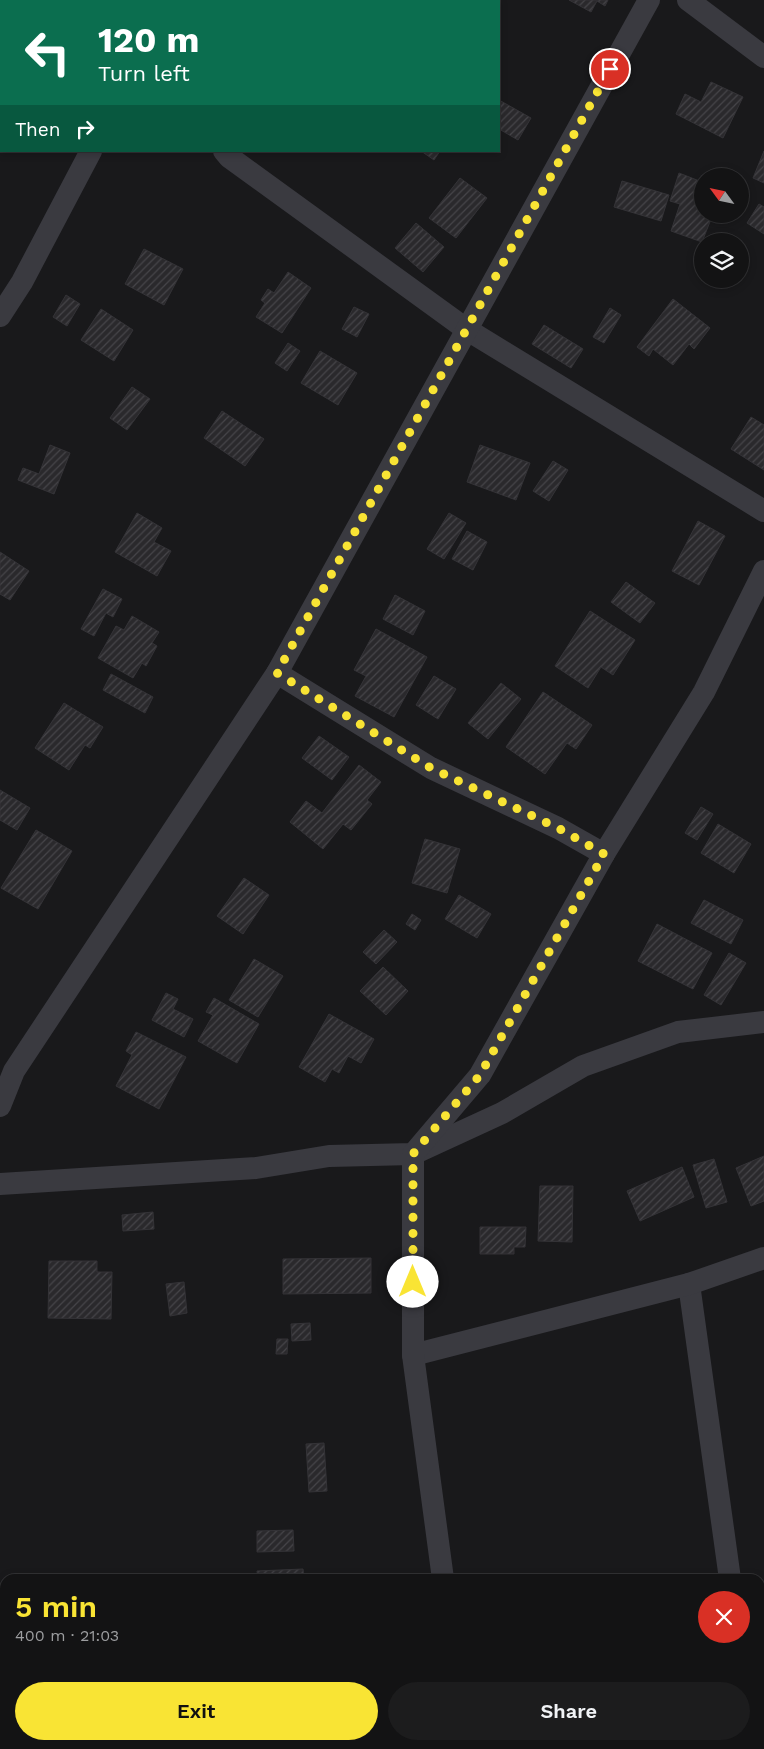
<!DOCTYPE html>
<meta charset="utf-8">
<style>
:root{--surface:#131314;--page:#1c1c1d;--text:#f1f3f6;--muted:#9d9ea0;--line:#323234;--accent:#f9e434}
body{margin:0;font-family:"Work Sans",sans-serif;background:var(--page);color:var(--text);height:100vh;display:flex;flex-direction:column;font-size:19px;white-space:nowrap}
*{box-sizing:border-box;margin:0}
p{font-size:16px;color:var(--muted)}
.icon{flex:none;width:28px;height:28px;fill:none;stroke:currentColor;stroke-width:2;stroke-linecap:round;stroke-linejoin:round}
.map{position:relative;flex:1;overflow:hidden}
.sheet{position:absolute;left:0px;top:1574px;width:765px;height:176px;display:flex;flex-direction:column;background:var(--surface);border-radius:15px 15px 0 0;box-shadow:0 2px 8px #0003,0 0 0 1px var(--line)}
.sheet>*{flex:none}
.guide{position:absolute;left:0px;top:0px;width:500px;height:152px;box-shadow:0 2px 8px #0003,0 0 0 1px var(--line);background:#0b6e4f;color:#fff;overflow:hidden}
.needle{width:32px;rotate:303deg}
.fabs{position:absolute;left:694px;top:168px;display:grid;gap:10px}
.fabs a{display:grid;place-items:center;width:55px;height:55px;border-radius:50%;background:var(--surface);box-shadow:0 2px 8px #0003,0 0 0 1px var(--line);font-size:25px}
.pin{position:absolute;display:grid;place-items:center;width:42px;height:42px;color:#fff;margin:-21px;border:2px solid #fff;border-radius:50%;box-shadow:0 1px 5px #0007}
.me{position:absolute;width:55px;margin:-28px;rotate:0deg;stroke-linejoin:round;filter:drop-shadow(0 0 4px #0008)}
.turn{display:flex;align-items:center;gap:18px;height:105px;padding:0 15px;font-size:22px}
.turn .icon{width:65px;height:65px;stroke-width:2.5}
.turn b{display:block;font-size:35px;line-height:42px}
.then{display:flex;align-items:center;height:48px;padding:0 15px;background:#0003;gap:10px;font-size:19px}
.round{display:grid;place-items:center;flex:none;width:52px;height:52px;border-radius:26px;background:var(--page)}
.overview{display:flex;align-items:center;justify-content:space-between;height:85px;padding:0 15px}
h1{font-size:30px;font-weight:600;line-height:38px;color:var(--accent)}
.action{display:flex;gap:10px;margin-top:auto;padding:10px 15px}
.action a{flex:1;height:58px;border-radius:30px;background:var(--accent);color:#111;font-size:20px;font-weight:600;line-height:58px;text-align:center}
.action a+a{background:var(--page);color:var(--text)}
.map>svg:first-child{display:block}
.building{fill:url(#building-hatch);stroke:#343337}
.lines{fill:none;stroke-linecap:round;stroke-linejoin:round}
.street{stroke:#3a3a40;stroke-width:22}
.route{stroke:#f9e434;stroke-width:9;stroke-dasharray:0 16.2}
</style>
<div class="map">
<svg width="764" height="1749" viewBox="0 0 764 1749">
<defs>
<pattern id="building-hatch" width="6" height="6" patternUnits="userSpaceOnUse" patternTransform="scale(1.25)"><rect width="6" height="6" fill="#2a292c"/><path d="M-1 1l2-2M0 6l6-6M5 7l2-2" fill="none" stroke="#464549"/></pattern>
</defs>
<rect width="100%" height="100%" fill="#19191b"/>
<!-- building -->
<g class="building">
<path d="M569 0H608L605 6 597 1 591 12Z"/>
<path d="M711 82 743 97 723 138 676 114 685 94 701 102Z"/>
<path d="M499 100 531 118 518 140 499 129Z"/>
<path d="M421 151H440L434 160Z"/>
<path d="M764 151V183L753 178Z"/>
<path d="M679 173 702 182V214H713L702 242 671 231 680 204 670 201Z"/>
<path d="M460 178 487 198 456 238 429 218Z"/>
<path d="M622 181 669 195 661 221 614 207Z"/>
<path d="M759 204 764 207V234L747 223Z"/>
<path d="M416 223 444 247 423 272 395 248Z"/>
<path d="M144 249 183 269 164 305 125 284Z"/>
<path d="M288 272 311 288 282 333 256 317 265 303 261 300 268 289 274 293Z"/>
<path d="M66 295 80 304 67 326 53 317Z"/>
<path d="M673 299 710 328 694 349 689 344 673 365 653 349 649 356 637 347Z"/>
<path d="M354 307 369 314 357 337 342 329Z"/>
<path d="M610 308 621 315 604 343 593 337Z"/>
<path d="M101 309 133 330 114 361 81 340Z"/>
<path d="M544 325 583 349 571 368 532 344Z"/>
<path d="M288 343 300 351 287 371 275 363Z"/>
<path d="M320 351 357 373 338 405 301 383Z"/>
<path d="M132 387 150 399 127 430 110 418Z"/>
<path d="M222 411 264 439 245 466 204 438Z"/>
<path d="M751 417 764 425V470L731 449Z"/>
<path d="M50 445 70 453 54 494 18 480 23 468 39 474Z"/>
<path d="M480 445 530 463 516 500 467 482Z"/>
<path d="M553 461 568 470 549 501 533 491Z"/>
<path d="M137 513 162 528 154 542 171 551 157 576 115 552Z"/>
<path d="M449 513 466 523 444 559 427 549Z"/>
<path d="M698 521 725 536 699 585 672 571Z"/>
<path d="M467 531 487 542 473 570 452 559Z"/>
<path d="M0 552 29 571 10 600 0 594Z"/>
<path d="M626 582 655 603 640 623 611 602Z"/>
<path d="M103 589 122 599 113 617 106 613 94 636 81 629Z"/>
<path d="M395 595 425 611 413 635 383 619Z"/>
<path d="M590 611 635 640 613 675 601 667 588 688 555 666Z"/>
<path d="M132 616 159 632 152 643 157 646 146 666 142 663 133 678 98 658 116 626 124 630Z"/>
<path d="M376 629 427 657 394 717 355 696 366 676 354 670Z"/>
<path d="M111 674 153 697 145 713 103 690Z"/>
<path d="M434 676 456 689 438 719 416 705Z"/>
<path d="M501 683 521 699 488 739 468 723Z"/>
<path d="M543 692 592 725 576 749 567 743 545 774 506 747Z"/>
<path d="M64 703 103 727 90 748 85 745 69 770 35 748Z"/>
<path d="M319 736 349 757 332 780 302 758Z"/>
<path d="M359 765 381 782 367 800 372 804 351 830 343 824 323 849 290 822 306 801 322 813Z"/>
<path d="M0 790 30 808 17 830 0 820Z"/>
<path d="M701 807 713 814 697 840 685 833Z"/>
<path d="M718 824 751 844 734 873 701 853Z"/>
<path d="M36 830 72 851 38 909 1 888Z"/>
<path d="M425 839 460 849 447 893 412 883Z"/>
<path d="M244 878 269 895 243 934 217 916Z"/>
<path d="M459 895 491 914 477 938 445 919Z"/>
<path d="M704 900 743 920 731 944 691 923Z"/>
<path d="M412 914 421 920 415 930 406 924Z"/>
<path d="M657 924 712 953 693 989 638 961Z"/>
<path d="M384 930 397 942 376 964 363 952Z"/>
<path d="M729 953 746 963 721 1005 704 995Z"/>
<path d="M254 959 283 976 258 1017 229 1000Z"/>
<path d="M383 967 408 991 386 1015 360 991Z"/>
<path d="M166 993 178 999 173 1009 193 1019 184 1037 152 1020Z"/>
<path d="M214 998 259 1024 237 1063 198 1041 213 1015 206 1012Z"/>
<path d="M329 1014 374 1039 361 1063 348 1056 339 1073 332 1069 325 1082 299 1067Z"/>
<path d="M136 1032 186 1057 159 1109 116 1086 132 1055 126 1051Z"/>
<path d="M764 1156V1201L751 1206 736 1168Z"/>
<path d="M714 1159 727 1202 706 1208 693 1165Z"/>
<path d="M682 1167 694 1197 640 1221 627 1191Z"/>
<path d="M540 1186H573L572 1242 538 1241Z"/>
<path d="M153 1212 154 1229 123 1231 122 1215Z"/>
<path d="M480 1227H526L525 1247H514V1254H480Z"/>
<path d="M371 1258V1293L283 1294V1259Z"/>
<path d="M49 1261H97V1272H112L111 1319 48 1318Z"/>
<path d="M184 1282 187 1313 170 1316 166 1284Z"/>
<path d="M310 1323 311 1340 292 1341 291 1324Z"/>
<path d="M277 1339H288L287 1354H276Z"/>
<path d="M324 1443 327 1491 309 1492 306 1444Z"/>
<path d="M293 1530 294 1551 257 1552V1531Z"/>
<path d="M303 1569 304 1579H258L257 1571Z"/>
<rect x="252" y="1745" width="31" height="4"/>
</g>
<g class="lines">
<!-- street -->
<g class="street">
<path d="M27 0 28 1"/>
<path d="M315 0V1"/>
<path d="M688 0 764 57"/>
<path d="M224 151 229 157 466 329 764 511"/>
<path d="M0 316 22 282 91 151"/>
<path d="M277 673 431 768 558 828 604 854"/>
<path d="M0 1106 14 1071 277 673 649 0"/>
<path d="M0 1184 256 1168 329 1156 413 1154 502 1113 583 1066 678 1032 764 1022"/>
<path d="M689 1284 730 1579"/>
<path d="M413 1355 689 1284 764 1258"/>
<path d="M443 1579 413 1355V1154L480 1075 604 854 704 692 764 571"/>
<path d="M465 1745V1749"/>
<path d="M752 1745 753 1749"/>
</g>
</g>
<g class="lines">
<!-- route -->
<path class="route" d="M413 1282V1154L480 1075 604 854 558 828 431 768 277 673 610 69"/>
</g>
</svg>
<div class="fabs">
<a><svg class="needle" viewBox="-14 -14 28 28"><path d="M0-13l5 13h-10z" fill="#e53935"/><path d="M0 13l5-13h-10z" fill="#9d9ea0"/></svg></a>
<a><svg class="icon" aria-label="layers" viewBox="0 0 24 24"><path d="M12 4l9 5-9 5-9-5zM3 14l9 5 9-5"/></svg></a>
</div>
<div class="pin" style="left:610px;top:69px;background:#d93025"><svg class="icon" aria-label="arrive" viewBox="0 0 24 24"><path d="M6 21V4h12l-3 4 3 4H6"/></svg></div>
<svg class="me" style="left:413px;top:1282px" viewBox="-20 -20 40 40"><circle r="19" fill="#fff"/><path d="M0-13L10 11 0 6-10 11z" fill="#f9e434"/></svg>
<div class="guide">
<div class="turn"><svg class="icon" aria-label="left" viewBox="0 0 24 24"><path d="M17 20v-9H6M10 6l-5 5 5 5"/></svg><div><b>120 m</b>Turn left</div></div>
<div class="then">Then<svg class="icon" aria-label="right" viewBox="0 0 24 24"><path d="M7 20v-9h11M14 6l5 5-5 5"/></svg></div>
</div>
<section class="sheet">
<div class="overview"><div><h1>5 min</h1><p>400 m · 21:03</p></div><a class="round" style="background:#d93025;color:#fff"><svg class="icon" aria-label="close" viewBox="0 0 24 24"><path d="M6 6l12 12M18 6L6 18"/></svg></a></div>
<div class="action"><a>Exit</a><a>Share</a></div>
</section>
</div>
